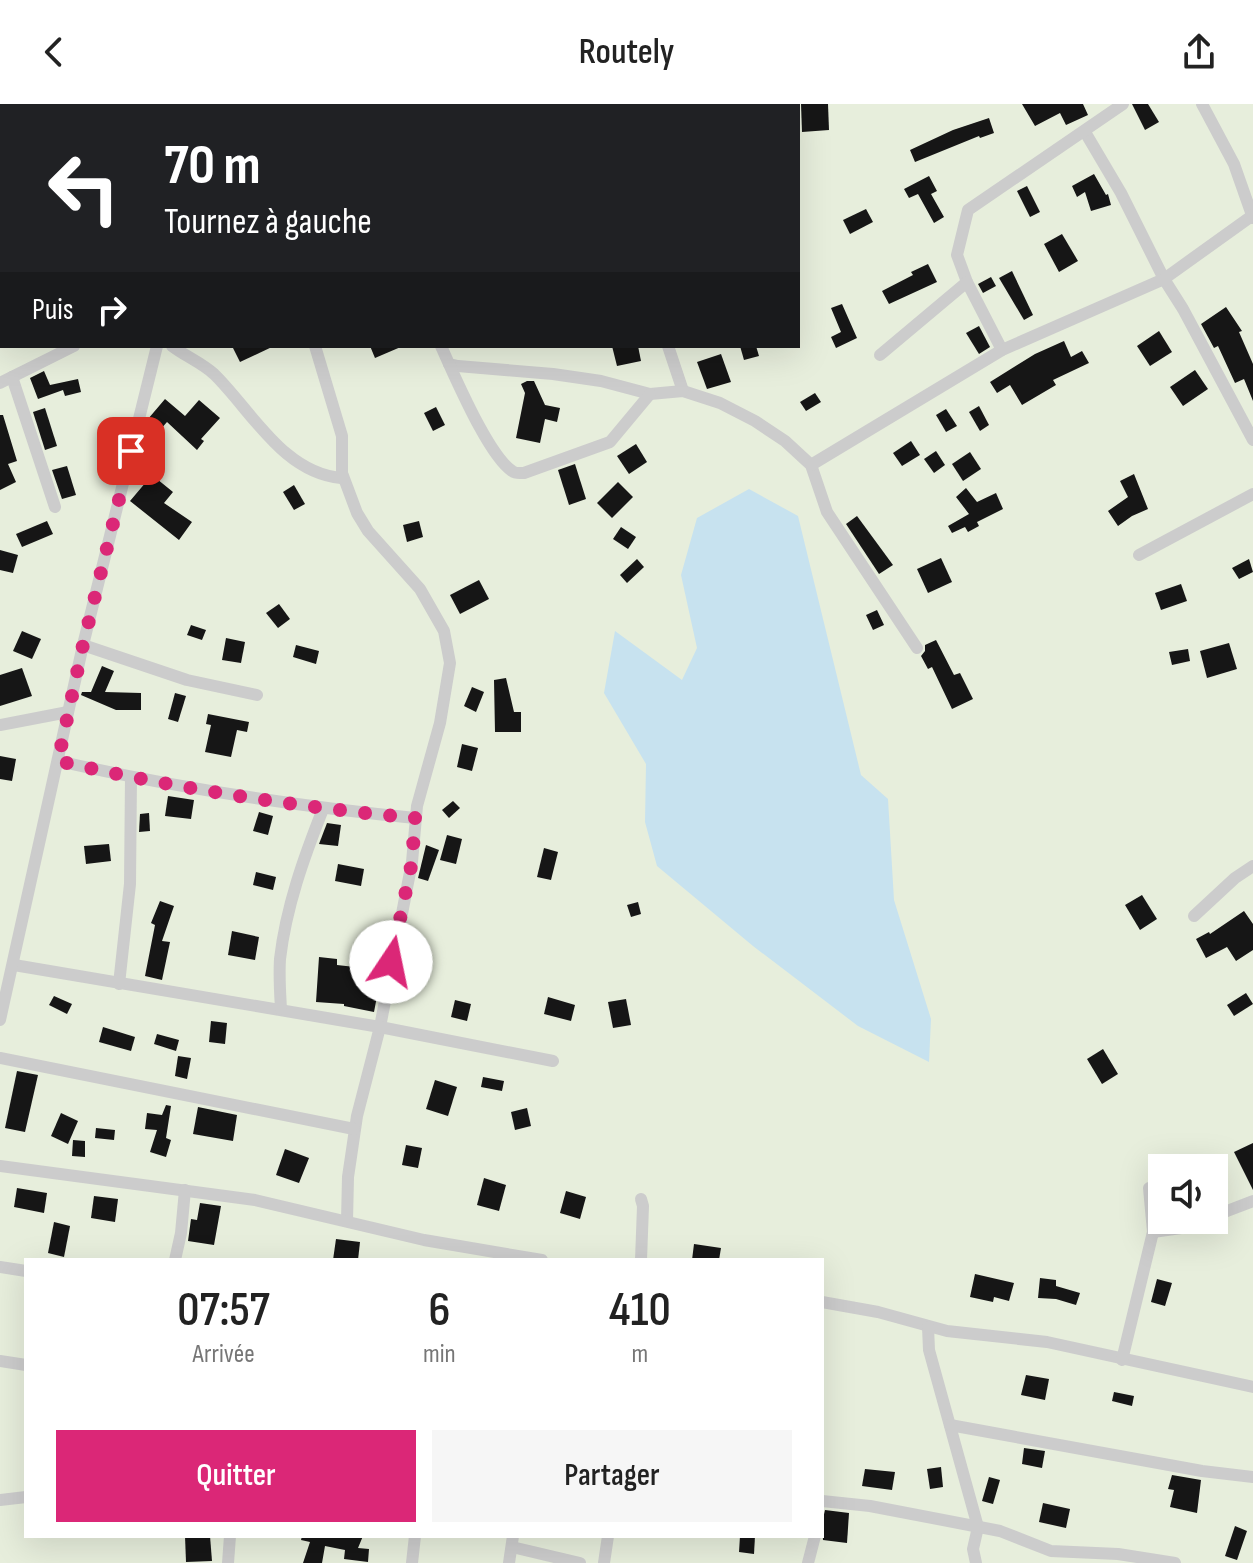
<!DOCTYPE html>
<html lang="fr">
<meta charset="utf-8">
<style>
:root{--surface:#fff;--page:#f6f6f6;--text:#222;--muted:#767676;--accent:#db2777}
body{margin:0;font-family:"Sofia Sans Condensed",sans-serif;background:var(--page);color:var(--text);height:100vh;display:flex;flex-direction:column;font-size:30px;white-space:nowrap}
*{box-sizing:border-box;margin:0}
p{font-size:26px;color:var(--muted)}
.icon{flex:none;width:44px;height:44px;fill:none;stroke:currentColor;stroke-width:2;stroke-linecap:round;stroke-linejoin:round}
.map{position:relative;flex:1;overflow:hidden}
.drawer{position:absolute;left:24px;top:1154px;width:800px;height:280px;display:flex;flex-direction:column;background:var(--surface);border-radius:0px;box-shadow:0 8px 32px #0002}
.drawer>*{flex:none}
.guide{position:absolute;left:0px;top:0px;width:800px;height:244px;box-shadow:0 8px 32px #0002;background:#202124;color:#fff;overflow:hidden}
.controls{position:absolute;left:1148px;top:1050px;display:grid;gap:16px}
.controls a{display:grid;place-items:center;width:80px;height:80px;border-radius:0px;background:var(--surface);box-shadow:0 8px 32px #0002;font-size:40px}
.pin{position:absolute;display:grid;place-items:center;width:68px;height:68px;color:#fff;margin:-34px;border-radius:16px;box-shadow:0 4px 12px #0006}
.me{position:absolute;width:88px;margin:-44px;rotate:11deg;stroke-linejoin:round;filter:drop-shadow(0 0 6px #0008)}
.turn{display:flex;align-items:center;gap:28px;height:168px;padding:0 32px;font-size:36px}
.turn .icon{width:104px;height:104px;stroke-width:2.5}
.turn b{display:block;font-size:56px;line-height:68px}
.then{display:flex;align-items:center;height:76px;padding:0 32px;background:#0003;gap:16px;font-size:30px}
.eta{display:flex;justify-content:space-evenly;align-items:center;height:136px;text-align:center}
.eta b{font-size:48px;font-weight:600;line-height:56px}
.primary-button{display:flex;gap:16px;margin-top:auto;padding:16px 32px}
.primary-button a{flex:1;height:92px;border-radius:0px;background:var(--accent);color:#fff;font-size:32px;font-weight:600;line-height:92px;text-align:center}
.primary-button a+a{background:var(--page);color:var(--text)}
header{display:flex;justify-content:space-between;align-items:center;height:104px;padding:0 32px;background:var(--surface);font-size:36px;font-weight:600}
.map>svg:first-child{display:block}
.green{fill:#e7eedc;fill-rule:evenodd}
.water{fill:#c7e2ef}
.building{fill:#161616}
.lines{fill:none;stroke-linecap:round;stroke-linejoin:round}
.minor{stroke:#ccc;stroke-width:12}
.route{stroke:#db2777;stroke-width:14;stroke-dasharray:0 25.2}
</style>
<header><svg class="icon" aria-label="back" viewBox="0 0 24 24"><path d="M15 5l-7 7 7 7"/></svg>Routely<svg class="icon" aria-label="share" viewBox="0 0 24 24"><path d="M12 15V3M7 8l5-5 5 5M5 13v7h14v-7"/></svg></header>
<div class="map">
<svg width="1253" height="1459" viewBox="0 0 1253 1459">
<rect width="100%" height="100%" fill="#fff"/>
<!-- green -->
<path class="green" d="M0 0H1253V1459H0ZM2 2H798V242H2ZM1162 1064H1214V1116H1162ZM26 1156H822V1432H26Z"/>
<!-- water -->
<path class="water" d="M749 385 798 412 861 671 888 695 894 796 931 915 929 958 858 922 753 842 657 762 645 718 646 660 604 589 615 527 682 576 697 544 681 471 697 414Z"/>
<!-- building -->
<g class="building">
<path d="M801 0H828L829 26 802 28Z"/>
<path d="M1022 0H1083L1088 11 1066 21 1060 9 1035 22Z"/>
<path d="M1132 0H1148L1159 18 1145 26Z"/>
<path d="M989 14 994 29 980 34 979 32 915 58 910 46 953 26Z"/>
<path d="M1094 70 1106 91 1108 90 1111 101 1091 107 1085 88 1077 93 1072 82Z"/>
<path d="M929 72 937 87 931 90 944 113 934 119 918 90 909 94 904 85Z"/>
<path d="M1027 82 1040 108 1030 113 1017 87Z"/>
<path d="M866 105 873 118 850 130 843 116Z"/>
<path d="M1062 130 1078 157 1059 168 1044 140Z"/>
<path d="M928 160 937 178 889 200 882 187 913 171 911 168Z"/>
<path d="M1012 167 1033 211 1024 216 999 174Z"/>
<path d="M991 173 996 182 983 189 978 180Z"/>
<path d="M842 200 857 234 836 244 831 233 841 228 831 204Z"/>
<path d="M1226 203 1242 227 1239 228 1253 260V297L1244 275 1235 279 1218 242 1214 244 1201 220Z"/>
<path d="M979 222 990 243 979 250 966 229Z"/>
<path d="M1159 227 1172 248 1150 262 1137 242Z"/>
<path d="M1064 237 1071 253 1082 247 1089 259 1053 276 1056 281 1022 301 1010 281 997 289 990 278 1035 250Z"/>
<path d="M232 242H274L240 258Z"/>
<path d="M370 242H403L375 254Z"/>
<path d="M612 242H638L641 257 617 262Z"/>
<path d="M740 242H756L759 252 744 256Z"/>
<path d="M721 250 731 278 707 285 697 258Z"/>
<path d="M1195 266 1208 285 1183 302 1170 283Z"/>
<path d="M44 267 50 281 78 275 81 288 65 292 63 286 38 295 30 274Z"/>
<path d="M527 277H534L545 301 560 304 557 318 545 315 540 339 516 334 525 289 521 280Z"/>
<path d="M815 289 821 298 806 307 800 298Z"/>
<path d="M165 295 185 312 199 296 220 314 201 335 204 337 197 346 167 318 152 335 145 329 148 315Z"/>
<path d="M979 302 989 321 980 327 969 308Z"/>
<path d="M436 303 445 321 433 327 424 309Z"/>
<path d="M45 304 57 342 45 346 33 308Z"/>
<path d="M946 305 957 322 946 328 936 311Z"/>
<path d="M0 311H3L17 357 8 360 16 378 0 386Z"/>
<path d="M911 337 920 351 902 362 893 349Z"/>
<path d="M636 340 647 358 629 370 617 352Z"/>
<path d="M936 347 945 361 934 369 924 355Z"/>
<path d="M970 348 981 365 963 377 952 360Z"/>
<path d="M575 360 586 395 569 401 558 366Z"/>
<path d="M67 362 76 391 62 395 52 366Z"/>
<path d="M1134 370 1148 405 1132 412 1118 422 1108 407 1128 393 1120 377Z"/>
<path d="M152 371 173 388 164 399 192 418 179 436 130 397Z"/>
<path d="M618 378 633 393 612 414 597 399Z"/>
<path d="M294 381 305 400 294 406 283 388Z"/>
<path d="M966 384 977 398 996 389 1003 405 977 418 979 422 968 428 965 423 952 429 948 422 969 410 956 393Z"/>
<path d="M857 412 893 461 879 470 846 420Z"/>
<path d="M47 417 53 430 22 443 16 430Z"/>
<path d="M419 417 423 433 407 438 403 421Z"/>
<path d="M621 423 636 433 628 445 613 435Z"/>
<path d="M0 446 18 451 13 469 0 466Z"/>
<path d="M941 454 952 478 928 489 917 465Z"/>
<path d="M637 455 644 463 627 479 620 471Z"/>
<path d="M1249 455 1253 468 1239 475 1232 464Z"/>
<path d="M479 476 489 495 460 510 450 491Z"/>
<path d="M1181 480 1187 497 1161 506 1155 489Z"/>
<path d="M279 500 290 515 278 524 266 509Z"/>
<path d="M877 506 884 521 873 526 866 511Z"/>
<path d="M191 521 206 526 202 536 187 531Z"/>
<path d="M22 527 41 535 32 555 13 547Z"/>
<path d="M226 534 245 538 241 559 222 556Z"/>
<path d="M936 536 954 571 960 569 973 595 952 605 932 563 928 565 921 552 925 547V541Z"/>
<path d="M1229 539 1237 565 1207 574 1200 547Z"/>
<path d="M296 541 319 547 316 560 293 553Z"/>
<path d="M1188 545 1190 557 1172 561 1169 548Z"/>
<path d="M102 562 114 567 105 588 141 589V606H116L81 591 82 588H91Z"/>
<path d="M22 564 32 592 0 602V571Z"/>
<path d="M506 574 514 608H521V628H495L494 576Z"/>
<path d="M472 583 484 588 476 608 464 602Z"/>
<path d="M175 589 186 592 178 618 168 615Z"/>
<path d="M208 610 249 618 247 628 237 626 231 653 205 648 211 621 206 620Z"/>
<path d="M462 640 478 644 472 667 457 663Z"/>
<path d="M0 652 16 655 12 677 0 675Z"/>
<path d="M168 692 194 696 191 715 165 712Z"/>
<path d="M453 697 460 704 449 714 442 706Z"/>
<path d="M259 708 273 712 268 731 253 727Z"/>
<path d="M149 709 150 727 139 728 140 710Z"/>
<path d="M327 719 341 721 338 742 319 740Z"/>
<path d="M447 731 462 735 456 760 440 756Z"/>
<path d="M109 740 111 757 86 760 84 742Z"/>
<path d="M426 741 439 746 428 777 418 774Z"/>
<path d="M544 744 558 748 551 776 537 773Z"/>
<path d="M338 760 364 765 361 782 335 777Z"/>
<path d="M256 768 276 773 273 786 253 781Z"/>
<path d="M1142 791 1157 815 1140 826 1125 801Z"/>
<path d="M160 797 174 802 162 837 170 838 162 876 145 872 155 821 151 819Z"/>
<path d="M638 798 641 810 631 813 627 801Z"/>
<path d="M1244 807 1253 820V846L1236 857 1227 843 1206 854 1196 835 1209 828 1210 830Z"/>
<path d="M232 827 259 833 255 856 228 851Z"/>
<path d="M319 853 337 855V861L364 864 362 884 378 887 374 908 344 902V900L316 898Z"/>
<path d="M1246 889 1253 900 1234 912 1227 901Z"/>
<path d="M54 892 72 900 67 910 49 901Z"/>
<path d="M548 893 575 901 571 917 544 910Z"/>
<path d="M626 895 631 921 613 924 608 898Z"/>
<path d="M455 896 471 900 467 917 451 913Z"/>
<path d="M211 917 227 919 225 940 209 938Z"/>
<path d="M103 923 135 933 131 947 99 938Z"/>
<path d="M157 930 179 936 176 947 154 940Z"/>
<path d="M1103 945 1118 970 1102 980 1087 955Z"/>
<path d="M178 952 191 954 187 975 175 972Z"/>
<path d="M17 967 38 971 25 1028 5 1024Z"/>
<path d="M483 973 504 977 502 987 481 983Z"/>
<path d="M435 976 457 983 448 1012 426 1005Z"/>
<path d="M166 1001 171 1002 166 1034 171 1036 166 1053 150 1048 157 1026 145 1025 147 1009 162 1011Z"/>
<path d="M198 1003 237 1011 233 1037 193 1030Z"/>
<path d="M527 1004 531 1022 515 1026 511 1008Z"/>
<path d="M61 1009 78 1017 68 1040 51 1032Z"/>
<path d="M96 1024 115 1026 114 1036 95 1034Z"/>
<path d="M73 1036 85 1037V1053L72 1052Z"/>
<path d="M1253 1039V1086L1234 1048Z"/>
<path d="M406 1041 422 1044 418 1064 402 1061Z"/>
<path d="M285 1045 309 1054 299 1079 276 1071Z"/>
<path d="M484 1074 506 1081 499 1107 477 1101Z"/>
<path d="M17 1084 47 1089 44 1109 14 1103Z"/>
<path d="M566 1087 586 1093 580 1115 560 1109Z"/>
<path d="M94 1092 118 1095 115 1118 91 1114Z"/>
<path d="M200 1099 221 1102 214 1141 188 1137 191 1115 197 1116Z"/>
<path d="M54 1118 70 1122 64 1153 48 1149Z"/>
<path d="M336 1135 360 1138 358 1156H333Z"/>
<path d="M694 1140 721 1144 719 1156H692Z"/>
<path d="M975 1170 1014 1179 1009 1197 994 1193 993 1198 970 1193Z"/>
<path d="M1040 1174 1056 1176V1182L1080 1189 1076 1201 1056 1195 1038 1194Z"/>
<path d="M1157 1175 1172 1179 1165 1202 1151 1198Z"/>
<path d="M1026 1271 1049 1275 1045 1296 1021 1291Z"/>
<path d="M1114 1288 1134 1292 1132 1302 1112 1297Z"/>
<path d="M1024 1344 1045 1347 1042 1364 1022 1360Z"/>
<path d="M941 1363 943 1383 930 1385 927 1365Z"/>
<path d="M865 1365 895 1368 892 1386 862 1382Z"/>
<path d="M1172 1371 1201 1376 1197 1409 1170 1403 1174 1386 1168 1385Z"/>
<path d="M989 1373 1000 1376 993 1400 982 1397Z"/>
<path d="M1043 1399 1070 1405 1066 1424 1039 1418Z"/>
<path d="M825 1406 849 1409 847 1439 823 1436 822 1419Z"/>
<path d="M1235 1422 1247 1427 1237 1456 1225 1452Z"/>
<path d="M185 1432H210L212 1457 186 1458Z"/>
<path d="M302 1432H363L358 1444 369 1445 368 1458 344 1455 345 1446 325 1442 322 1459H303L310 1438 301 1436Z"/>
<path d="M740 1432H755L754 1450 739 1448Z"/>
</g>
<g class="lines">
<!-- minor -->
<g class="minor">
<path d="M225 0 226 2"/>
<path d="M363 0V2"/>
<path d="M604 0V2"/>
<path d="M1202 0 1234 60 1253 114"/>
<path d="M196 2V0"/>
<path d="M750 2 755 0"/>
<path d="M1085 28 1121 89 1164 175 1183 205 1253 336"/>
<path d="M172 242C185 252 202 259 214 270 251 306 283 369 341 374L342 369"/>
<path d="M315 242 342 332V369L357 409 368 427 420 485 444 527 450 559 440 619 417 702 412 758 380 923 357 1012 348 1073 347 1117"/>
<path d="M441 242 449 260 458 262 553 270 601 277 650 290 683 287 720 299 755 317 785 337 811 361 827 408 917 544"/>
<path d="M668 242 683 287"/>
<path d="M1002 246 967 178 957 151 968 106 1123 0"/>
<path d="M880 251 967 178"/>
<path d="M449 260C461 286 490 352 512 367 516 370 519 369 524 369L610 338 650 290"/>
<path d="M12 273 55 403"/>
<path d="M0 279 74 242"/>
<path d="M811 361 1002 246 1164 175 1253 111"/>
<path d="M1139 451 1253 390"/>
<path d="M83 541 187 576 257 591"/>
<path d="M0 621 68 608"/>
<path d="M58 657C176 684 296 702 415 714"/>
<path d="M1194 812 1235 774 1253 762"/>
<path d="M14 861 380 923 553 957"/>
<path d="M119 880 130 780 131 673"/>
<path d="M281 905C280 889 279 871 280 855 286 803 304 753 323 705"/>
<path d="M0 916 83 541 157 242"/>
<path d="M0 954 354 1025"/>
<path d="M0 1062 255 1096 424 1136 542 1156"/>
<path d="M1214 1112 1253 1097"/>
<path d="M1153 1128 1181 1124 1202 1116"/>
<path d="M175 1156 181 1129 185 1086"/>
<path d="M641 1156 643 1102 641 1095"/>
<path d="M0 1163 26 1167"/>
<path d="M822 1198 878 1208 947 1227 1047 1238 1253 1283"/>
<path d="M928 1223 929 1246 978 1423 973 1445 976 1459"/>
<path d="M1122 1256 1153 1128 1149 1084"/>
<path d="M0 1257 26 1261"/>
<path d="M950 1321 1202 1367 1253 1373"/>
<path d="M0 1396 26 1393"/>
<path d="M822 1397 870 1402 1000 1427 1051 1447 1118 1450 1175 1459"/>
<path d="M512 1443 580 1459"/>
<path d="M228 1459 230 1432"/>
<path d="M412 1459 415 1432"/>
<path d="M509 1459 513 1432"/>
<path d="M604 1459 608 1432"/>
<path d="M808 1459 815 1432"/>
</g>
</g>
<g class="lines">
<!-- route -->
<path class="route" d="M131 347 83 541 58 657C175 684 296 703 415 714L412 758 391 858"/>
</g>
</svg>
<div class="controls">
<a><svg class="icon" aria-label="sound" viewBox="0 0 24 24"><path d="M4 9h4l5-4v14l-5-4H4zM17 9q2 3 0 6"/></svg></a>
</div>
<div class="pin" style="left:131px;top:347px;background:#d93025"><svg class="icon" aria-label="arrive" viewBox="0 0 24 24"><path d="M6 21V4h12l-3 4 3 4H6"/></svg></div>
<svg class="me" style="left:391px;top:858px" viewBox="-20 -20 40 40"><circle r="19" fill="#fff"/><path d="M0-13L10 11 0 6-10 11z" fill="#db2777"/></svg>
<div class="guide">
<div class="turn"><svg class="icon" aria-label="left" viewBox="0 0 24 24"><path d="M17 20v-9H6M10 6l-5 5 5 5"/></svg><div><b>70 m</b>Tournez à gauche</div></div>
<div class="then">Puis<svg class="icon" aria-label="right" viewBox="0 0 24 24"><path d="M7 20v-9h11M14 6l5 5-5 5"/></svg></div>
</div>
<section class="drawer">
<div class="eta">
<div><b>07:57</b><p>Arrivée</p></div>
<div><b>6</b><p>min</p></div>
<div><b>410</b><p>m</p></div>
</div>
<div class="primary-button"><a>Quitter</a><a>Partager</a></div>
</section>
</div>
